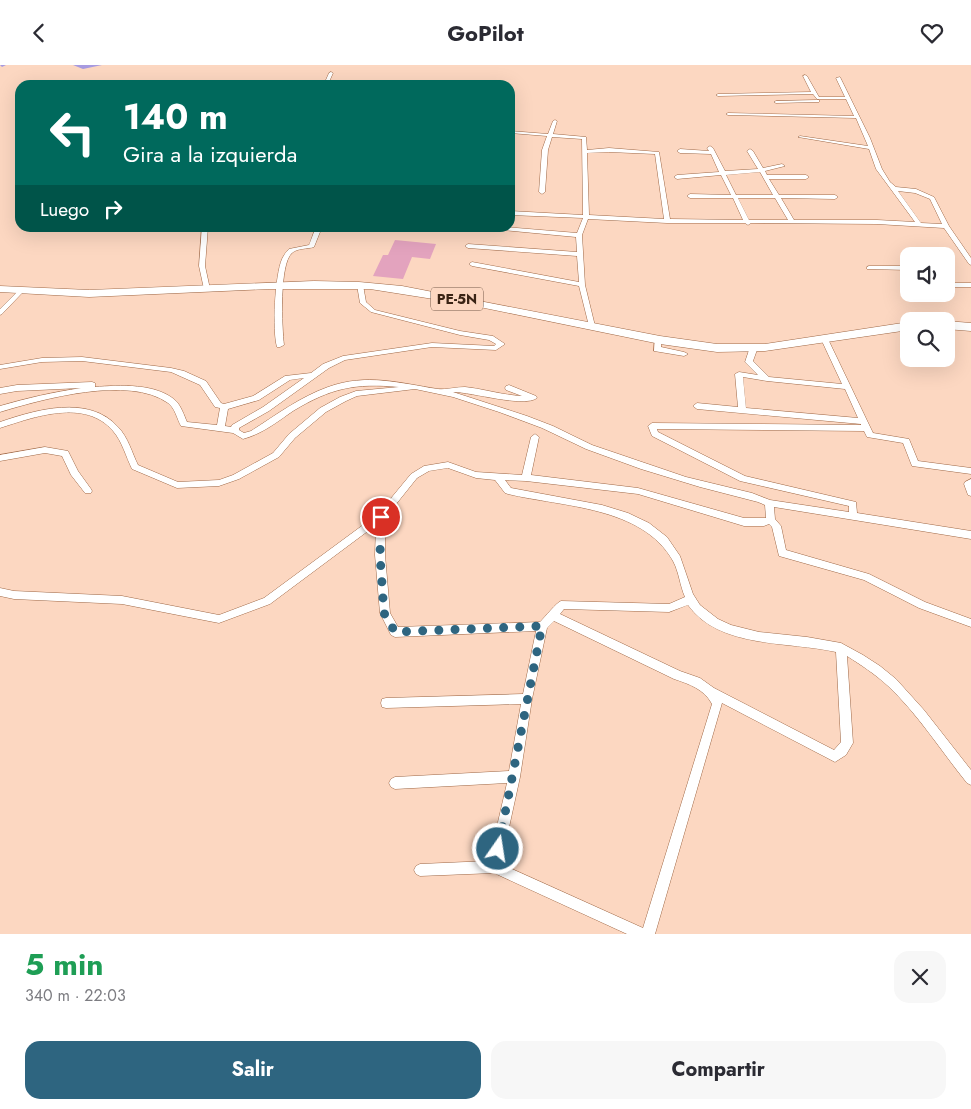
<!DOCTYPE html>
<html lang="es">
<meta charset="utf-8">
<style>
:root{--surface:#fff;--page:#f7f7f7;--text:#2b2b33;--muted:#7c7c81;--accent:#2e6580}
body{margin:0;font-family:Jost,sans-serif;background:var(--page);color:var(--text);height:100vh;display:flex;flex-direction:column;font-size:19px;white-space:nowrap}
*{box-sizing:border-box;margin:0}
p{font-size:16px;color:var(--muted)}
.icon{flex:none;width:28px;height:28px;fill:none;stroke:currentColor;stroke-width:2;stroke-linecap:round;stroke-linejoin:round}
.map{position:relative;height:869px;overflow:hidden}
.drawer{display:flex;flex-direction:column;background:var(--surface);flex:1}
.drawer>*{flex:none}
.banner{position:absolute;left:15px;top:15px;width:500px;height:152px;border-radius:15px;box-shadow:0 5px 20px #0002;background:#00695c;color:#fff;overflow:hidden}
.fabs{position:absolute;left:900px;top:182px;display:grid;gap:10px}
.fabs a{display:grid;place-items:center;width:55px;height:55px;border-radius:10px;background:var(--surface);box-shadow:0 5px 20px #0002;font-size:25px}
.pin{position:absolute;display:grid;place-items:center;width:42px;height:42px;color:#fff;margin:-21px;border:2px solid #fff;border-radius:50%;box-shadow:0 1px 5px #0007}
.me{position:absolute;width:55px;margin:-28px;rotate:13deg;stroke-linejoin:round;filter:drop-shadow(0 0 4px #0008)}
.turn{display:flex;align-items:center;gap:18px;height:105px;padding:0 25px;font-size:22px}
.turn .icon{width:65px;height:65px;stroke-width:2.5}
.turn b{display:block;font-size:35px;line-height:42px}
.then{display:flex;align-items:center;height:48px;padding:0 25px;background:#0003;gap:10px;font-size:19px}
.round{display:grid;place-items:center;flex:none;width:52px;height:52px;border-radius:15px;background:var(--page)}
.headline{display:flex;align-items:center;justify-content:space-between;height:85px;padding:0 25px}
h1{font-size:30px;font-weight:700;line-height:38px;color:#1e9e55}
.action{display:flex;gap:10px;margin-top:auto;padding:10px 25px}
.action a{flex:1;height:58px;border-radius:15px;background:var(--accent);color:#fff;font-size:20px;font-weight:700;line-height:58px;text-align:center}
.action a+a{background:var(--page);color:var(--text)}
header{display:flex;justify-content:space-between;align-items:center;height:65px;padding:0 25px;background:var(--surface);font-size:22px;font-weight:700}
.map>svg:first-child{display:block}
.green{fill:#e3a3be}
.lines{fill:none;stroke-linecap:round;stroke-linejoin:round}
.river{fill:#a79ae0;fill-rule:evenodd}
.street-casing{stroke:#9f6846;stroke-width:1}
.highway-casing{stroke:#9f6846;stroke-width:1}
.street{fill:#fff;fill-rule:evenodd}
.highway{fill:#fff;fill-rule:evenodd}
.route{stroke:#2e6580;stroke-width:9;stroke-dasharray:0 16.2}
.labels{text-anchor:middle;stroke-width:4;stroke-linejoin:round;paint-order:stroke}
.shield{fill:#fcd7c1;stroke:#745948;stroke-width:1}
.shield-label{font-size:14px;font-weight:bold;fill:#3a2314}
</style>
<header><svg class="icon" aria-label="back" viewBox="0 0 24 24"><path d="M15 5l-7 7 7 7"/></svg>GoPilot<svg class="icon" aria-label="heart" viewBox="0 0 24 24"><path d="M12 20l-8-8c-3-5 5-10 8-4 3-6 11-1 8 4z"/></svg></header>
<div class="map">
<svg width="971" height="869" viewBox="0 0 971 869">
<rect width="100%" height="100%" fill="#fcd7c1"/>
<!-- green -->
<path class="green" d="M395 175 436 179 430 194 412 192 403 214 373 211 383 190H388Z"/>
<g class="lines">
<!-- river -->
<g class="river">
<path d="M0 0H6L2 2Z"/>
<path d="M73 0H102L83 4Z"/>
</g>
<!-- street casing -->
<g class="street-casing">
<g id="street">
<path d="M331 7 333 8 329 17 333 20H328L325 17 329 8Z"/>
<path d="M805 10 807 11 819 32H845L836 13 840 12 870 73 882 104 890 117 896 122 916 124 934 132 949 161 971 193V200L969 199 944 163 877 159 751 158 748 160 745 158H667L588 154 582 170 585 220 595 261 592 263 589 261 579 221 472 201 469 199 472 197 579 217 577 191 468 183 465 181 468 179 577 187 576 172 471 162H504L577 168 583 153 510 150V146L583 150 582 74 552 72 548 85 545 127 542 129 539 127 542 85 547 71 510 68V66L548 69 553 56 555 55 557 56 553 69 586 72 587 85 609 83 659 87 670 154 743 155 733 133H690L687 131 690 129 731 130 721 110 677 114 674 112 677 110 719 107 711 89 680 88 677 86 680 84 709 86 707 83 710 81 713 83 725 106 758 104 747 86 750 84 753 86 763 103 782 99 785 101 765 106 767 110H806L809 112 806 114H769L779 130H835L838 132 835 134 781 133 794 155H877L915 157 876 104 869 84 798 72 800 71 868 81 856 53 728 50 726 49 728 48 854 51 846 34H817L813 29 718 31 716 30 718 29 811 27 803 11ZM609 87 655 89 664 154 589 150 587 88ZM760 107 773 130H736L726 110ZM898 126 915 128 930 134 942 159 921 158ZM738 133H775L788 155H749Z"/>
<path d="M817 35H819V37L776 38 774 37 776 36Z"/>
<path d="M202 162H208L205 201 210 224 207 226 204 224 199 201Z"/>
<path d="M316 162H322L314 182C308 184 297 183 292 188 279 199 282 263 284 280L280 282H277C272 265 275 210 282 194 284 190 286 187 289 184L309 180Z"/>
<path d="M869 201H909V205L867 204V202Z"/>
<path d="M360 218 363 220 366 237 375 245 460 266 493 271 505 279 496 285 432 282 345 295 329 303 269 346 239 363V365L244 368 251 366C276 350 300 332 328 322 367 308 399 318 438 324 446 325 456 322 465 322 484 324 502 330 522 331L506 325 505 323 506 321 509 320 536 331 537 333C524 343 472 327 453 327L527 351 553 361 592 380 686 412 752 428 770 435 849 447V441L740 416 652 371 648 361 652 358 861 360V359L697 344 693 341 697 338 738 342 735 309 739 307 758 310 745 297 750 282 754 280 758 282 753 296 769 312 842 319 821 274 825 272H827L873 368 909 374 918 396 971 403V409L912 401 903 378 867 372 864 366 657 364 658 367 745 411 856 437 857 448 971 466V474L774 442 775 454 781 461 786 485 869 509 925 537 971 554V562L919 543 864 515 779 491 772 462 769 459 764 461H744L638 429 526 416 505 415 511 423 602 440 628 448 649 458 667 472 680 491 693 529 700 540 718 554 731 560 759 567 807 572 841 578 863 590 880 601 896 614 924 645 971 705V720L967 718C941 686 918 649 888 621 875 609 861 600 847 591L853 678 846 690 835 697 722 638 655 869H627L494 808 420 811 416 809 414 805 416 801 420 799 489 796 507 718 395 724 391 722 389 718 391 714 395 712 509 706 521 639 386 643 382 642 381 638 382 634 386 633 523 629 536 566 395 572 391 570 380 548 375 490 376 460 270 539 219 558 122 539 14 534 0 531V523L14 526 122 531 219 550 264 533 378 449 411 409 424 401 448 397 476 407 522 410 531 372 535 369 539 372 531 410 638 423 744 453H766L765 440 758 437 700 422 641 404 586 384 542 363 499 347 453 332 415 324 357 331 346 336 326 347 295 373 279 392 239 414 219 421 177 423 132 404C126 392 122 376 113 366 85 333 34 352 0 363V357C35 345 89 329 118 362 128 372 132 388 138 400L178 417 219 415 233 410 273 388 289 369 320 343 340 332 356 326 399 322C355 318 331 323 293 346 277 357 262 369 243 374L233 368 181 361C177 354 175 343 168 338 129 310 43 334 0 347V341C27 333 54 327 81 323L17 326 0 329V323L17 320 92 317 95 318V322C119 320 157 318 176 336 181 341 184 350 187 357L217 360 220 343 215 342 200 320 171 307 82 296 42 297 0 304V300L42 293 82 292 171 303 184 306 206 316 221 338 224 339 253 331 285 311 311 308 323 299 343 291 432 278 494 281 496 279 489 275 460 270 371 247 360 238 357 220ZM743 312 767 316 845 324 858 353 746 343ZM304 313 263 342 232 360 231 362 225 361 228 344 259 335 290 315ZM448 403 476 413 495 415 505 428 508 429C562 442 642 441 673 496 679 507 680 521 685 532L669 539 561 536C556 538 546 551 540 557L398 562 390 548 385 490V453L417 413 429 406ZM688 540C719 584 789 576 836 587L841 677 834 685 714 623 700 613 680 606 560 549 564 544 669 547ZM554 556 674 614C689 619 704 624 712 639L643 863 501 799 520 712 532 634 547 563Z"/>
<rect x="946" y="218" width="25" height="4"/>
<path d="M21 224 24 226 23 227 2 249 0 250V244L19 225Z"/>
<path d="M655 272H657L661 274V282L684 287 688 289 684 291 654 286Z"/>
<path d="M45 382 68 386 78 406 91 424 92 426 91 428H85L71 410 62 391 45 388 0 396V390Z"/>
<path d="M971 414V431L968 430 964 419 965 417Z"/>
</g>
</g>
<!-- highway casing -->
<g class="highway-casing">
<g id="highway">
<path d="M314 216 359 217 402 221 660 271 717 279H765L909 257V265L765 286 717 287 660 279 465 239 370 224H269L89 232 0 227V221L89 225Z"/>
<path d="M946 256 971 258V266L946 264Z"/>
</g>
</g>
<!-- street -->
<use href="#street" class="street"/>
<!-- highway -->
<use href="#highway" class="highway"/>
</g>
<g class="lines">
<!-- route -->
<path class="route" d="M381 452 380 490 384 548 395 567 542 561 498 784"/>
</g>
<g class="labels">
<!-- shield labels -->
<rect class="shield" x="431" y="222.5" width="52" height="23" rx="4"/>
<g class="shield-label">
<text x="457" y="239">PE-5N</text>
</g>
</g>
</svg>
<div class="fabs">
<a><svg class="icon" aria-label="sound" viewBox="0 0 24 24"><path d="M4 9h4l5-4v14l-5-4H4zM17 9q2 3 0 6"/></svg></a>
<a><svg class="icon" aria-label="search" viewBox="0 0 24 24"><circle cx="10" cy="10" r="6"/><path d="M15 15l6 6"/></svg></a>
</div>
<div class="pin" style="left:381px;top:452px;background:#d93025"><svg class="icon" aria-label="arrive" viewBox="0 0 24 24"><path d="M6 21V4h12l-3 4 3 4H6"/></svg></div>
<svg class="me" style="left:498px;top:784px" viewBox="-20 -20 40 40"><circle r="17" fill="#2e6580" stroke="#fff" stroke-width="3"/><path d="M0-11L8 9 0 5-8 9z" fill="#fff"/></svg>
<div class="banner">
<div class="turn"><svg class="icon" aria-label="left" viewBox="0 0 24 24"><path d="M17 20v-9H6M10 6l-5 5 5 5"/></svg><div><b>140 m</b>Gira a la izquierda</div></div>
<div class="then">Luego<svg class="icon" aria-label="right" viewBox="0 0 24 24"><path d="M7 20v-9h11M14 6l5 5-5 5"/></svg></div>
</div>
</div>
<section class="drawer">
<div class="headline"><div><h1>5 min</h1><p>340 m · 22:03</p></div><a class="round"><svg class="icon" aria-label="close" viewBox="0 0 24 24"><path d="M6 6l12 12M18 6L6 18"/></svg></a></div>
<div class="action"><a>Salir</a><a>Compartir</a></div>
</section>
